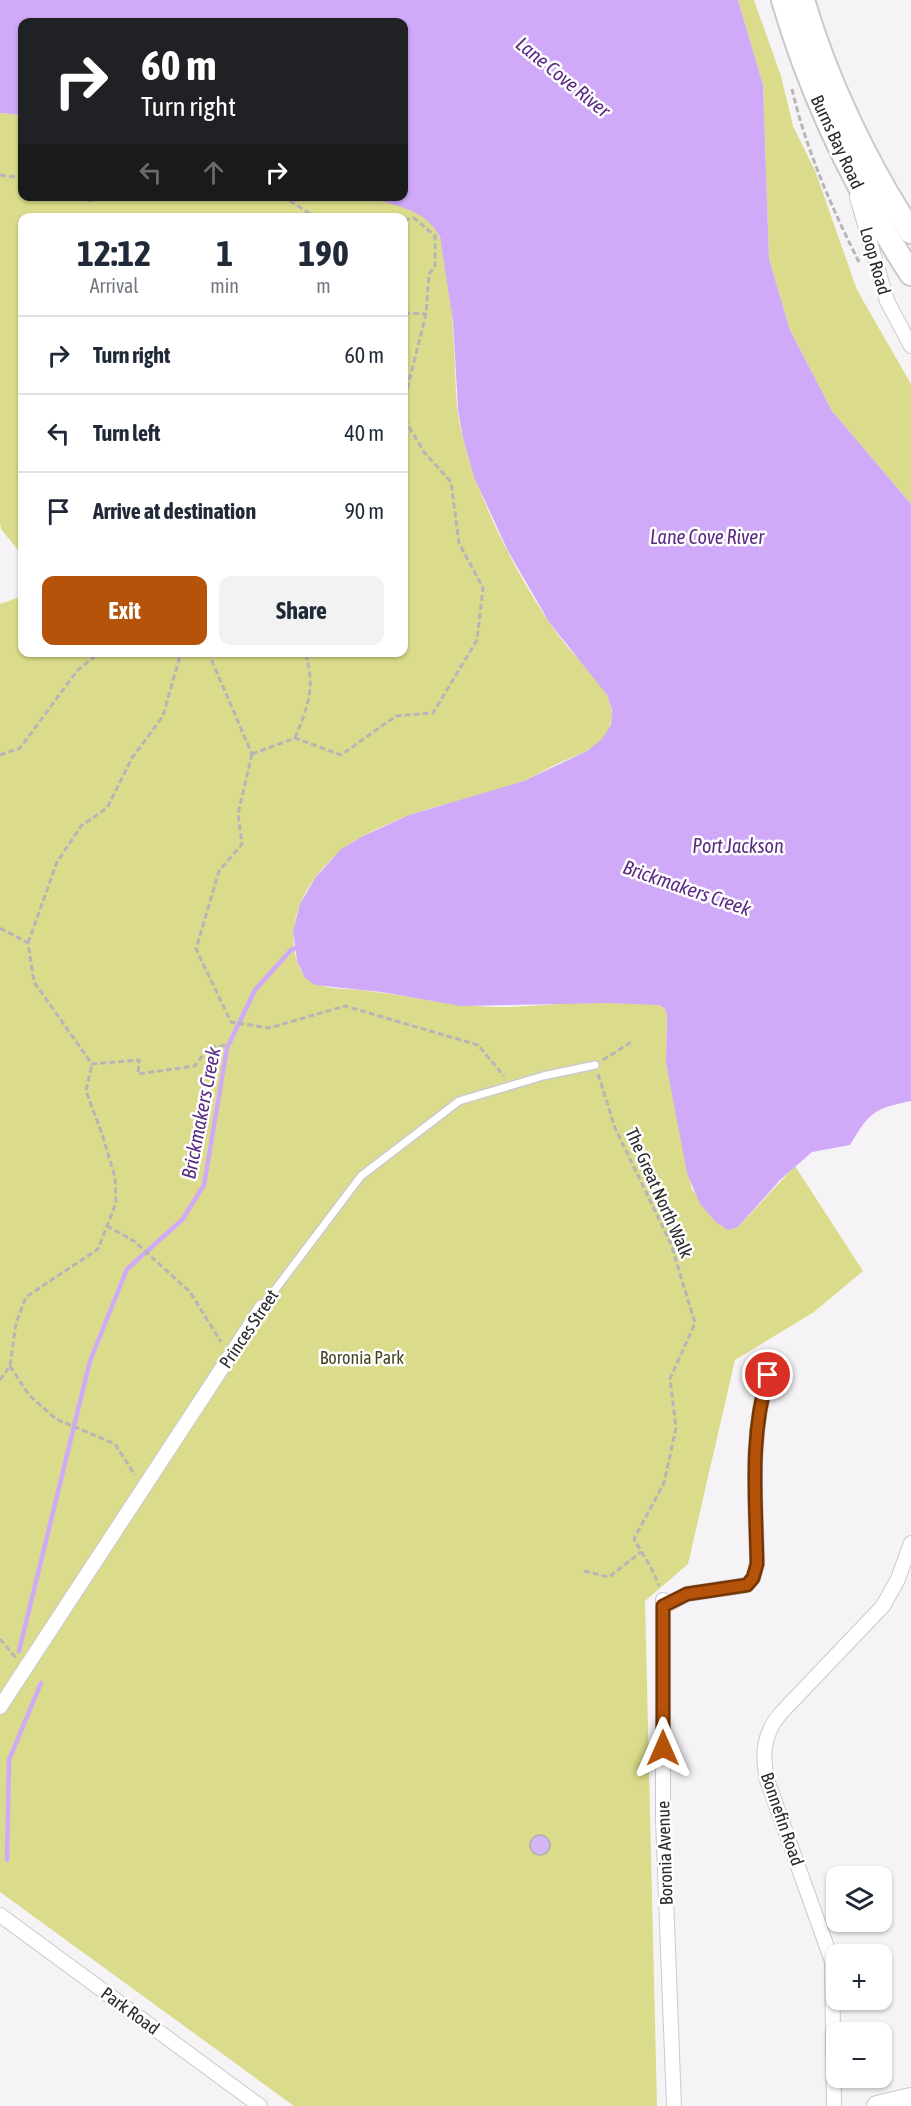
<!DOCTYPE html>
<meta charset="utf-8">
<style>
:root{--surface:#fff;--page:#f2f2f3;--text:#1f2937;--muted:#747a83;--line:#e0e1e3;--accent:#b45309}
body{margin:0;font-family:"Asap Condensed",sans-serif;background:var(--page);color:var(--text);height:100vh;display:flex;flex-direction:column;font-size:22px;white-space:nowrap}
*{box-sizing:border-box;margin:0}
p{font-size:20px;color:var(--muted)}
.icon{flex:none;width:33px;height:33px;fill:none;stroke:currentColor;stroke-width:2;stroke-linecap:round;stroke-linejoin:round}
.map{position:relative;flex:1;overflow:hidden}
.panel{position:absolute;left:18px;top:213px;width:390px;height:444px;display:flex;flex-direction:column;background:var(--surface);border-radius:12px;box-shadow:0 2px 4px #0004}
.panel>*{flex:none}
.top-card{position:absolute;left:18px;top:18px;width:390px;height:183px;border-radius:12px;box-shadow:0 2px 4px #0004;background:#202124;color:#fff;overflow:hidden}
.fabs{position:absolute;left:826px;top:1866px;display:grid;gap:12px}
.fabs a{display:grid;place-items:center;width:66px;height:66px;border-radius:12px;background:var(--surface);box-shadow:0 2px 4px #0004;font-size:30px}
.pin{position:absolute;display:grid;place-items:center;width:51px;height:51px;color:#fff;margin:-26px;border:3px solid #fff;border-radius:50%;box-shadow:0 2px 6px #0007}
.me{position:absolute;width:66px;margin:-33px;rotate:0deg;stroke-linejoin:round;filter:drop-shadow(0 0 4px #0008)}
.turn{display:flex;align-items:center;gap:21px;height:126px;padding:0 24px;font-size:27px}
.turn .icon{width:78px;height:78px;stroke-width:2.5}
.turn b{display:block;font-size:42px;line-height:51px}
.lanes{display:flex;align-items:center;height:57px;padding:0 24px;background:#0003;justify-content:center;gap:30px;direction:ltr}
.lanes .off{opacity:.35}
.eta{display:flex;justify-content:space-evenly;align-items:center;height:102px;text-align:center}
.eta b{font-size:36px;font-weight:700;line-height:42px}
.cta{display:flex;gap:12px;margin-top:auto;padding:12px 24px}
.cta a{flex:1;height:69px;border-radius:12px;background:var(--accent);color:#fff;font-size:24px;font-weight:700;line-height:69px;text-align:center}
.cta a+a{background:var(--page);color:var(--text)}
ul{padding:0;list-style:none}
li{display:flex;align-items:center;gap:18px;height:78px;padding:0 24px;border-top:2px solid var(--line)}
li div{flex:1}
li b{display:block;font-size:22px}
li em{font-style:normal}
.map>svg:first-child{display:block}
.green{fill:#dbdc8b}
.water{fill:#d0a9f8}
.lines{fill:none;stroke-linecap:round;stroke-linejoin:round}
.stream{stroke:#d0a9f8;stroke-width:4.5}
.building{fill:#d4b6f5;stroke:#afaeb1;stroke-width:1.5}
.lane-casing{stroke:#cbc9cd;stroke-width:10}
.street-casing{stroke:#cbc9cd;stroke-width:16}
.secondary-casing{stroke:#cbc9cd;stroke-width:22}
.primary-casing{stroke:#cbc9cd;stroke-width:26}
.path{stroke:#b7b5b8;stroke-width:3;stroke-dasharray:6 3;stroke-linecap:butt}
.lane{stroke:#fff;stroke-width:7}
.street{stroke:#fff;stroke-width:14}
.secondary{stroke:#fff;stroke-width:20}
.primary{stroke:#fff;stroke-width:22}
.route-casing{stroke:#753606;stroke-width:15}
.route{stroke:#b45309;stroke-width:10}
.labels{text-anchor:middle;stroke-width:5;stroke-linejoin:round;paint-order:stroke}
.street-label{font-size:18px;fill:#2b2a2b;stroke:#fff}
.park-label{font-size:18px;fill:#46461f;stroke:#fff}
.water-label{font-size:20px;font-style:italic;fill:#5b2a83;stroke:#fff}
</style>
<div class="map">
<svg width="911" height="2106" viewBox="0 0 911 2106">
<rect width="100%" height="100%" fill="#f5f3f6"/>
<!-- green -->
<g class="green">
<path d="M738 0H754L781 76 793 126 816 173 857 290 911 384V504L832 411 790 330 769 259 763 85Z"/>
<path d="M0 113 22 115V196L366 197C388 202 415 207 432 223 454 247 454 369 457 406 465 478 521 588 566 645 583 666 617 691 611 722 607 748 577 754 557 764 542 771 528 780 512 786 481 798 447 802 416 813 398 819 380 827 363 836 340 848 321 867 307 890 295 911 290 934 296 958 303 984 321 988 346 989 396 992 444 1006 494 1007 548 1008 606 994 659 1005L665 1009 667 1015 666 1063 692 1190 738 1227 795 1166 863 1271 814 1312 735 1360 688 1564 645 1601 657 2106H294L0 1892V604L20 597 22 590V652H404V218H22V555L1 529 0 522Z"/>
</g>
<!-- water -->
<path class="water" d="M0 0H738L763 85 769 259 790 330 832 411 911 504V1101C873 1109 870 1112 850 1145L812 1152 780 1180 738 1227 728 1230 716 1222 700 1204 687 1173 666 1063 667 1015 665 1009 659 1005 608 1003 461 1006 381 992 315 985 305 978 297 961 293 931 300 904 315 878 340 850 361 837 409 815 524 781 587 751 602 739 611 725 612 710 607 695 549 622 508 551 474 477 463 438 458 410 453 321 440 237C426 209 394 205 366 197L404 196V22H22V115L0 113Z"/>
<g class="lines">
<!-- stream -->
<g class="stream">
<path d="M19 1651 90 1361 127 1269 182 1220 204 1185 227 1048 255 990 291 950 298 947"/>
<path d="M7 1860 9 1760 41 1683"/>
</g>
</g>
<!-- building -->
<circle class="building" cx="540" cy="1845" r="10"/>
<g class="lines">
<!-- lane casing -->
<g class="lane-casing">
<path id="lane" d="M262 1307 361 1176 459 1101 543 1076 595 1065"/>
</g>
<!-- street casing -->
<g class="street-casing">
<g id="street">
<path d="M857 197 887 301 911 346"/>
<path d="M663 1600V1819L674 2106"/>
<path d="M663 1607 687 1594 747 1585 753 1578 757 1564C756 1498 749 1439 768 1375"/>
<path d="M0 1707 262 1307"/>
<path d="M0 1915 260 2106"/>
<path d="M834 2106 832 1961 767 1780C762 1754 763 1735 780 1714L883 1606 898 1579 911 1543"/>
</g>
</g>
<!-- secondary casing -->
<g class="secondary-casing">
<path id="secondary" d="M877 2106 911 2098"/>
</g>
<!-- primary casing -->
<g class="primary-casing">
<g id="primary">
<path d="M783 0C812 99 855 188 911 274"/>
<path d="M803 0C826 79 866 163 911 232"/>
</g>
</g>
<!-- path -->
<g class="path">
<path d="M792 89C805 147 833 211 860 264"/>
<path d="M0 175 22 178"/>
<path d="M81 196 88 201 116 196"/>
<path d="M282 196 311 214 344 218"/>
<path d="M404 220 414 218 435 236V266L429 274 426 314 404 402"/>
<path d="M404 313 426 314"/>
<path d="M208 652 252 754"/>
<path d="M295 738C308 706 316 687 305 652"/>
<path d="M252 754 238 814 242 844 219 871 196 949 231 1022 269 1028 345 1006 478 1045 504 1076"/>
<path d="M252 754 295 738 341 755 396 716 433 713 477 640 483 588 459 543 451 482 424 452 404 418"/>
<path d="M0 755 20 748 77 671 100 652"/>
<path d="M0 928 28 943 34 982 92 1064 139 1060 138 1074 195 1066 208 1048 228 1045"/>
<path d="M28 943 57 862 81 826 107 808 132 758 163 716 181 652"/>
<path d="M603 1060 631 1042"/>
<path d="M598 1074 615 1128 671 1244 695 1323 670 1379 676 1428 664 1483 634 1539 654 1573 659 1586"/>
<path d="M107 1226 134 1241 190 1292 221 1342"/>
<path d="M10 1366 29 1395 56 1419 115 1444 135 1475"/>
<path d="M0 1380 10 1366 16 1323 26 1297 98 1249 116 1203 115 1177 102 1134 86 1091 92 1064"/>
<path d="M584 1571 609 1577 641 1552"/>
<path d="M0 1639 16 1658"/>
</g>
<!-- lane -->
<use href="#lane" class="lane"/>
<!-- street -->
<use href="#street" class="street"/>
<!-- secondary -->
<use href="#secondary" class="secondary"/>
<!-- primary -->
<use href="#primary" class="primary"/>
</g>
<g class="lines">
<!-- route casing -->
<g class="route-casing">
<path id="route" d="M663 1748V1606L687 1594 747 1585 753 1578 757 1564C756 1499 749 1438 768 1375"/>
</g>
<!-- route -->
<use href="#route" class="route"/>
</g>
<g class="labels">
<!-- street labels -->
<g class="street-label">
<text transform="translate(837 142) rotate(65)" y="6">Burns Bay Road</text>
<text transform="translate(875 261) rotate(74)" y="6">Loop Road</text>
<text transform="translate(659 1193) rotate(66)" y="6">The Great North Walk</text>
<text transform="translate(249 1329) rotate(-56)" y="6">Princes Street</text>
<text transform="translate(782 1819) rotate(71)" y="6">Bonnefin Road</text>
<text transform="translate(665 1853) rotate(-92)" y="6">Boronia Avenue</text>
<text transform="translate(130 2011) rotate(36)" y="6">Park Road</text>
</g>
<!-- park labels -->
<g class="park-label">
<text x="362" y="1364">Boronia Park</text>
</g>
<!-- water labels -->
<g class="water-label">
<text transform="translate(563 77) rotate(39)" y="7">Lane Cove River</text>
<text x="707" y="544">Lane Cove River</text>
<text x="738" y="853">Port Jackson</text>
<text transform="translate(687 888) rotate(19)" y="7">Brickmakers Creek</text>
<text transform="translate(201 1113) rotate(-79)" y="7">Brickmakers Creek</text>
</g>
</g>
</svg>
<div class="fabs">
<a><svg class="icon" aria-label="layers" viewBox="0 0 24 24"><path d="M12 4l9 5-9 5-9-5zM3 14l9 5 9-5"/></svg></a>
<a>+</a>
<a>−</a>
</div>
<div class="pin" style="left:768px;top:1375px;background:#d93025"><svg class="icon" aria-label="arrive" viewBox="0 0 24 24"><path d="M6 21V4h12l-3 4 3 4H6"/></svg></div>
<svg class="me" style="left:663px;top:1748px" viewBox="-20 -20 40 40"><path d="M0-17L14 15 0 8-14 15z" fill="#b45309" stroke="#fff" stroke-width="4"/></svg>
<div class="top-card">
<div class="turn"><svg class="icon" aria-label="right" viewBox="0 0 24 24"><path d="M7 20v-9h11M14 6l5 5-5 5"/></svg><div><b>60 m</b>Turn right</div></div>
<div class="lanes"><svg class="icon off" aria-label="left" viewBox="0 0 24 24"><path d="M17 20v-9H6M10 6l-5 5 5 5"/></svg><svg class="icon off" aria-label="ahead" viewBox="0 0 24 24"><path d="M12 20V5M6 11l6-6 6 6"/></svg><svg class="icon" aria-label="right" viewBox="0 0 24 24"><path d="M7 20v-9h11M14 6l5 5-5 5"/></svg></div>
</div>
<section class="panel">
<div class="eta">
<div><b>12:12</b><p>Arrival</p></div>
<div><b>1</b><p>min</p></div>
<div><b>190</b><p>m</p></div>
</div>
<ul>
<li><svg class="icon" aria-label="right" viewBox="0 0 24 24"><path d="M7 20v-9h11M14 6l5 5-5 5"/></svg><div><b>Turn right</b></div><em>60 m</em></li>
<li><svg class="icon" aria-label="left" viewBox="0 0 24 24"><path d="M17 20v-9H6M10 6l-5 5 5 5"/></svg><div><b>Turn left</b></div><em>40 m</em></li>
<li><svg class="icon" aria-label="arrive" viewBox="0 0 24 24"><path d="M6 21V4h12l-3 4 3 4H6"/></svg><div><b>Arrive at destination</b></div><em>90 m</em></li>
</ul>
<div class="cta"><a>Exit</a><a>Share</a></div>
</section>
</div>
